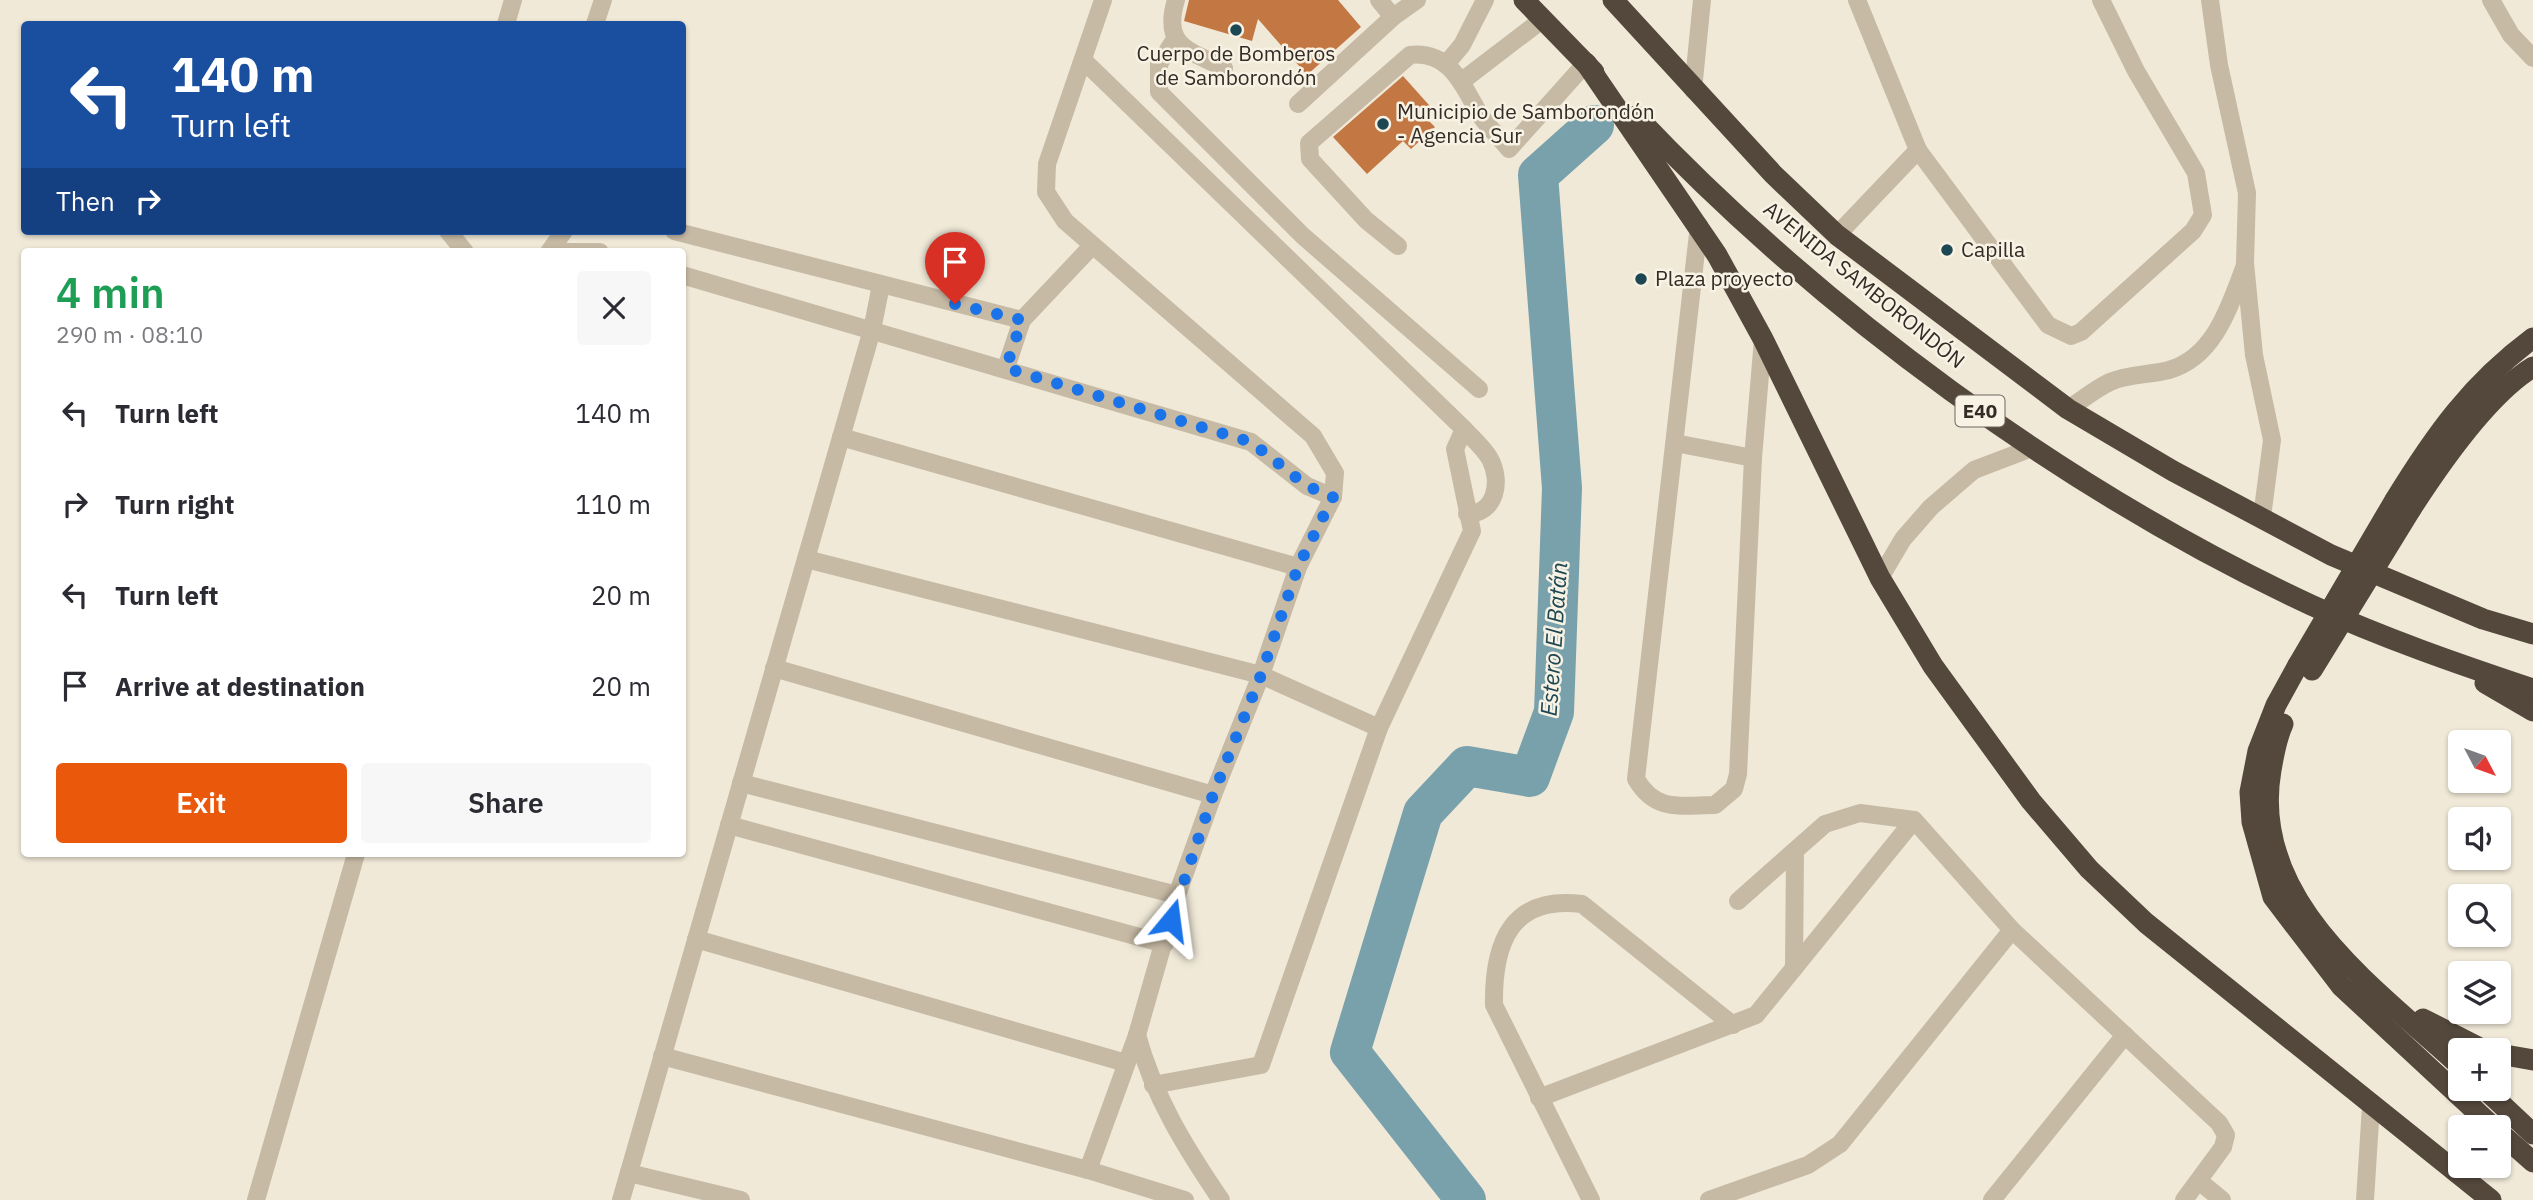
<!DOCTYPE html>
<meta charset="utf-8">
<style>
:root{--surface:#fff;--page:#f7f7f7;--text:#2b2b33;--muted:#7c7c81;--accent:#ea580c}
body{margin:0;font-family:"IBM Plex Sans",sans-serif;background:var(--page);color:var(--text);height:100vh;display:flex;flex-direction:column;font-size:26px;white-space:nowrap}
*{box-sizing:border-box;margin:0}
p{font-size:23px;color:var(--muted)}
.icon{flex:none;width:38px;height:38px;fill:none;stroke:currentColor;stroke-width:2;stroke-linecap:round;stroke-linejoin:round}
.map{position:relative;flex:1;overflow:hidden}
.side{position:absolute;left:21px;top:248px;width:665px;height:609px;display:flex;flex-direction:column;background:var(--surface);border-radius:7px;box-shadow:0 2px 5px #0004}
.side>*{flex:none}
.hud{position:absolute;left:21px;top:21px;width:665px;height:214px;border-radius:7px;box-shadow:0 2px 5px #0004;background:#1a4fa0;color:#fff;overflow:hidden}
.needle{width:46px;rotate:131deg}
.tools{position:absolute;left:2448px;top:730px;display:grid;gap:14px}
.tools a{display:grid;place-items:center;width:63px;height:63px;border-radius:7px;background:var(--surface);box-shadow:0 2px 5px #0004;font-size:35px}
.pin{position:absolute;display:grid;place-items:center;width:60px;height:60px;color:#fff;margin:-72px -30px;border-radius:50% 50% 50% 0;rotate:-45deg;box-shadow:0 0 7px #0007}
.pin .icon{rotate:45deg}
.me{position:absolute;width:77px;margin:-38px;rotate:16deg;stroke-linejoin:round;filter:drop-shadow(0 0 5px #0008)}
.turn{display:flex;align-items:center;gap:24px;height:147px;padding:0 35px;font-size:32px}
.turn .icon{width:91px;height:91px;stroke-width:2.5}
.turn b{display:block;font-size:49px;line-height:60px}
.then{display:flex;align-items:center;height:66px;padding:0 35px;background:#0003;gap:14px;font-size:26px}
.round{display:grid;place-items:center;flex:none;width:74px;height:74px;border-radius:7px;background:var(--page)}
.head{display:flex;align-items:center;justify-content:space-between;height:119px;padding:0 35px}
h1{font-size:42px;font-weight:600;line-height:52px;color:#1e9e55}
.cta{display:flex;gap:14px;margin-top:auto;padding:14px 35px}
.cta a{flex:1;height:80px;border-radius:7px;background:var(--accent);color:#fff;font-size:28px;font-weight:600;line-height:80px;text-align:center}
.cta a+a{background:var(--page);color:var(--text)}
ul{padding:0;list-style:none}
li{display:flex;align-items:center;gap:21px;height:91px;padding:0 35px}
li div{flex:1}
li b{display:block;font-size:26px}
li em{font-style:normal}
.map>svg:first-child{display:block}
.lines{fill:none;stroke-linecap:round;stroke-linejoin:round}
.river{stroke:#78a1ac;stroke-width:40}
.building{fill:#c37743}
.minor{stroke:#c7baa5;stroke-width:18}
.highway{stroke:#54483d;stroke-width:21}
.highway-bridge{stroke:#54483d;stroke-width:21}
.route{stroke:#1a73e8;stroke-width:12;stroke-dasharray:0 21.6}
.poi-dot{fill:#1d4753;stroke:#f8f2e4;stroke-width:2.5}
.labels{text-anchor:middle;stroke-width:5;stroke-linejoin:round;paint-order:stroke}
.shield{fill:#f8f2e4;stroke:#6e675f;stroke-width:2}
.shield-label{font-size:19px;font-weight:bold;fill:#332c26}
.poi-label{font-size:21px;fill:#332c26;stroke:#f8f2e4;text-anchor:start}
.street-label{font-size:21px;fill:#332c26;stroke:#f8f2e4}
.water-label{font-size:23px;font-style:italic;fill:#1d4753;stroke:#f8f2e4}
</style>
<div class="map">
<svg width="2533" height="1200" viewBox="0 0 2533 1200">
<rect width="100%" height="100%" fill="#f0e9d8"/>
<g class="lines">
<!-- river -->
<path class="river" d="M1466 1200 1350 1052 1423 813 1467 766 1530 777 1554 712 1562 488 1538 175 1594 125"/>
</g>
<!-- building -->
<g class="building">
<path d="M1189 0H1338L1361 27 1307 75 1258 19 1252 41 1184 21Z"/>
<path d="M1403 76 1437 114 1429 121 1435 127 1411 149 1403 141 1367 174 1333 137Z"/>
</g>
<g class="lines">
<!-- minor -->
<g class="minor">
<path d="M1176 0C1162 46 1188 50 1224 68"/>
<path d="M1379 0 1393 17"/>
<path d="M1857 0 1918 150 2048 325 2071 336 2081 332 2193 231 2203 215 2196 173 2136 71 2101 0"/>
<path d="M2210 0 2219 65 2247 193 2245 263 2254 355 2272 440 2262 517"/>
<path d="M2491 0 2511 35 2533 58"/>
<path d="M506 24 513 0"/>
<path d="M595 24 603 0"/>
<path d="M1175 39 1159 64V92L1303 236 1479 389"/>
<path d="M1083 60 1464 429 1455 449 1472 531 1379 728 1261 1065 1153 1085"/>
<path d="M1447 63 1462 45 1485 0"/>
<path d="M1462 81 1543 19"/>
<path d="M1693 90 1702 0"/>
<path d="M1298 104 1393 17 1417 0"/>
<path d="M1699 225 1636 779C1656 813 1681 805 1715 805L1734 789 1738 774 1753 458 1763 339"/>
<path d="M448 231 465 252"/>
<path d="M674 231 1022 320"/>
<path d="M1837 235 1918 150"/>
<path d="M1398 246 1366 220 1310 159 1309 143 1410 55C1450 50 1463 86 1480 115 1488 127 1500 138 1509 149L1586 63"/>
<path d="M549 252 564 231"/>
<path d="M561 252H600"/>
<path d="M682 275 1251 442 1307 486 1333 497"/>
<path d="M1006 368 1022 320 1092 246"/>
<path d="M2068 409C2082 400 2095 389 2110 382 2127 374 2150 375 2169 370 2214 357 2229 308 2244 268"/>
<path d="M1464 429C1472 438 1484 448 1490 459 1502 481 1496 514 1467 514"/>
<path d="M841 437 1298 567"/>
<path d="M1675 443 1753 458"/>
<path d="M806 559 1261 675 1379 728"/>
<path d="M1880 578 1903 539 1931 507 1974 470 2032 448"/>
<path d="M774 668 1213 795"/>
<path d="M741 783 1177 895"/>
<path d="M729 825 1165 944"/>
<path d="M1738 901 1825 824 1860 813 1914 820 2012 930 2219 1123 2226 1135 2223 1147 2184 1200"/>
<path d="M696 939 1126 1063"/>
<path d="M1794 968 1795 852"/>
<path d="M1137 1035C1154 1097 1185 1147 1221 1200"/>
<path d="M662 1056 1088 1170 1185 1200"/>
<path d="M1539 1098 1756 1015 1914 820"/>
<path d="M1088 1170 1137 1035 1177 895 1213 795 1261 675 1298 567 1333 497 1335 473 1313 436 1065 221 1046 192 1047 164 1103 0"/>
<path d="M629 1173 741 1200"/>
<path d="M2199 1181 2222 1200"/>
<path d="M256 1200 356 854"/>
<path d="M621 1200 872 330 881 285"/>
<path d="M1591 1200 1494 1005C1493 943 1511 895 1582 904L1733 1025"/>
<path d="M1709 1200 1808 1165 1840 1144 2012 930"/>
<path d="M1992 1200 2125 1035"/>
<path d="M2365 1200 2371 1106"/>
</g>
<!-- highway -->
<g class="highway">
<path d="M1524 0 1594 72"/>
<path d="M1613 0 1773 174 1837 235 2068 409 2173 471 2331 555 2483 619 2533 634"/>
<path d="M1586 63 1717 255 1763 339 1880 578 1933 666 2031 801 2089 869 2146 923 2491 1200"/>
<path d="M1636 116C1821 311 2066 491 2311 605 2383 638 2458 664 2533 689"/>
<path d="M2395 500C2435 435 2471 384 2533 338"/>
<path d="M2411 509C2440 464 2487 395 2533 367"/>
<path d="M2298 665 2276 705 2258 751 2250 792 2252 822 2273 897 2341 986 2493 1127"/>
<path d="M2485 683 2533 711"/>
<path d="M2283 724C2276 739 2274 754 2271 770 2248 902 2376 988 2460 1066"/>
<path d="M2423 1019 2484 1050"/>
<path d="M2499 1054 2533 1060"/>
<path d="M2484 1088 2533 1134"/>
<path d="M2499 1132 2533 1162"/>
</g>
<!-- highway-bridge -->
<g class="highway-bridge">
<path d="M2298 665 2395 500"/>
<path d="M2312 670 2411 509"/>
</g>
</g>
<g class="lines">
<!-- route -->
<path class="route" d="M955 304 1022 320 1006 368 1251 442 1307 486 1333 497 1298 567 1261 675 1213 795 1171 920"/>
</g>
<!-- markers -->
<g class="poi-dot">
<circle cx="1236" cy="30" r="7"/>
<circle cx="1383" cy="124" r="7"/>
<circle cx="1947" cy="250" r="7"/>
<circle cx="1641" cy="279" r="7"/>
</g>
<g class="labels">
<!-- shield labels -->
<rect class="shield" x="1955.5" y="395.5" width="49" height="31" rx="5"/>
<g class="shield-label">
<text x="1980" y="418">E40</text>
</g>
<!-- poi labels -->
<g class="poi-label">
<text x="1236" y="61" text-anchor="middle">Cuerpo de Bomberos<tspan x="1236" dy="24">de Samborondón</tspan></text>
<text x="1397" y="119">Municipio de Samborondón<tspan x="1397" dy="24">- Agencia Sur</tspan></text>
<text x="1961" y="257">Capilla</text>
<text x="1655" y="286">Plaza proyecto</text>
</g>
<!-- street labels -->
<g class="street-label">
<text transform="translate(1864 285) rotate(39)" y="7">AVENIDA SAMBORONDÓN</text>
</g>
<!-- water labels -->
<g class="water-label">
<text transform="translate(1554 639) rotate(-86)" y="8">Estero El Batán</text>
</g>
</g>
</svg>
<div class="tools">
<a><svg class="needle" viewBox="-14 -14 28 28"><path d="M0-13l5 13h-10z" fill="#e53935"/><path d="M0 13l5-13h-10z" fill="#7c7c81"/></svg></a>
<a><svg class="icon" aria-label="sound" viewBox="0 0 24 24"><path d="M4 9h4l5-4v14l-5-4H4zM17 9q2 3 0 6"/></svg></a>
<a><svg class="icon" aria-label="search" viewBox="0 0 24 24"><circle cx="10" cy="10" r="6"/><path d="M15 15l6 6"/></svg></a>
<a><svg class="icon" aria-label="layers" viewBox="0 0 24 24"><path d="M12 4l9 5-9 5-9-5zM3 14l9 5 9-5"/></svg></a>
<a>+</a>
<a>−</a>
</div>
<div class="pin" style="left:955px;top:304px;background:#d93025"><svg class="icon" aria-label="arrive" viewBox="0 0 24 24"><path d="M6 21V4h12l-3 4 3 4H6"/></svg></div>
<svg class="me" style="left:1171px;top:920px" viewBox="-20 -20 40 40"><path d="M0-17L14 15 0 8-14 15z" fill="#1a73e8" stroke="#fff" stroke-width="4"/></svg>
<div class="hud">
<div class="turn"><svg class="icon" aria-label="left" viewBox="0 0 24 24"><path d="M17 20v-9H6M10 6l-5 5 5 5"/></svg><div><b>140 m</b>Turn left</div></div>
<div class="then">Then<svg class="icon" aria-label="right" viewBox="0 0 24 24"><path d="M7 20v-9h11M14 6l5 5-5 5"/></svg></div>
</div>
<section class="side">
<div class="head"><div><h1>4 min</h1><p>290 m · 08:10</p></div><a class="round"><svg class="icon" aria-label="close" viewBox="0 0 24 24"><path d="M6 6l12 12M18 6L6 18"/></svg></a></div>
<ul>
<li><svg class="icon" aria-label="left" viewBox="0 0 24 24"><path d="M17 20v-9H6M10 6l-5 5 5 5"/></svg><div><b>Turn left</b></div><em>140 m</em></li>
<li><svg class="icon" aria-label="right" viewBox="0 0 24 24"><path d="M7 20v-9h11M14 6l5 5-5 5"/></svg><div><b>Turn right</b></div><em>110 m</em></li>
<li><svg class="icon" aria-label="left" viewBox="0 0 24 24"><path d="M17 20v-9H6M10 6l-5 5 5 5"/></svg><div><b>Turn left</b></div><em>20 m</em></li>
<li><svg class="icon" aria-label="arrive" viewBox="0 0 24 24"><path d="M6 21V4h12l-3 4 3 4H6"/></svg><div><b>Arrive at destination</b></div><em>20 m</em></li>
</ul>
<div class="cta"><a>Exit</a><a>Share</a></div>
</section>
</div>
